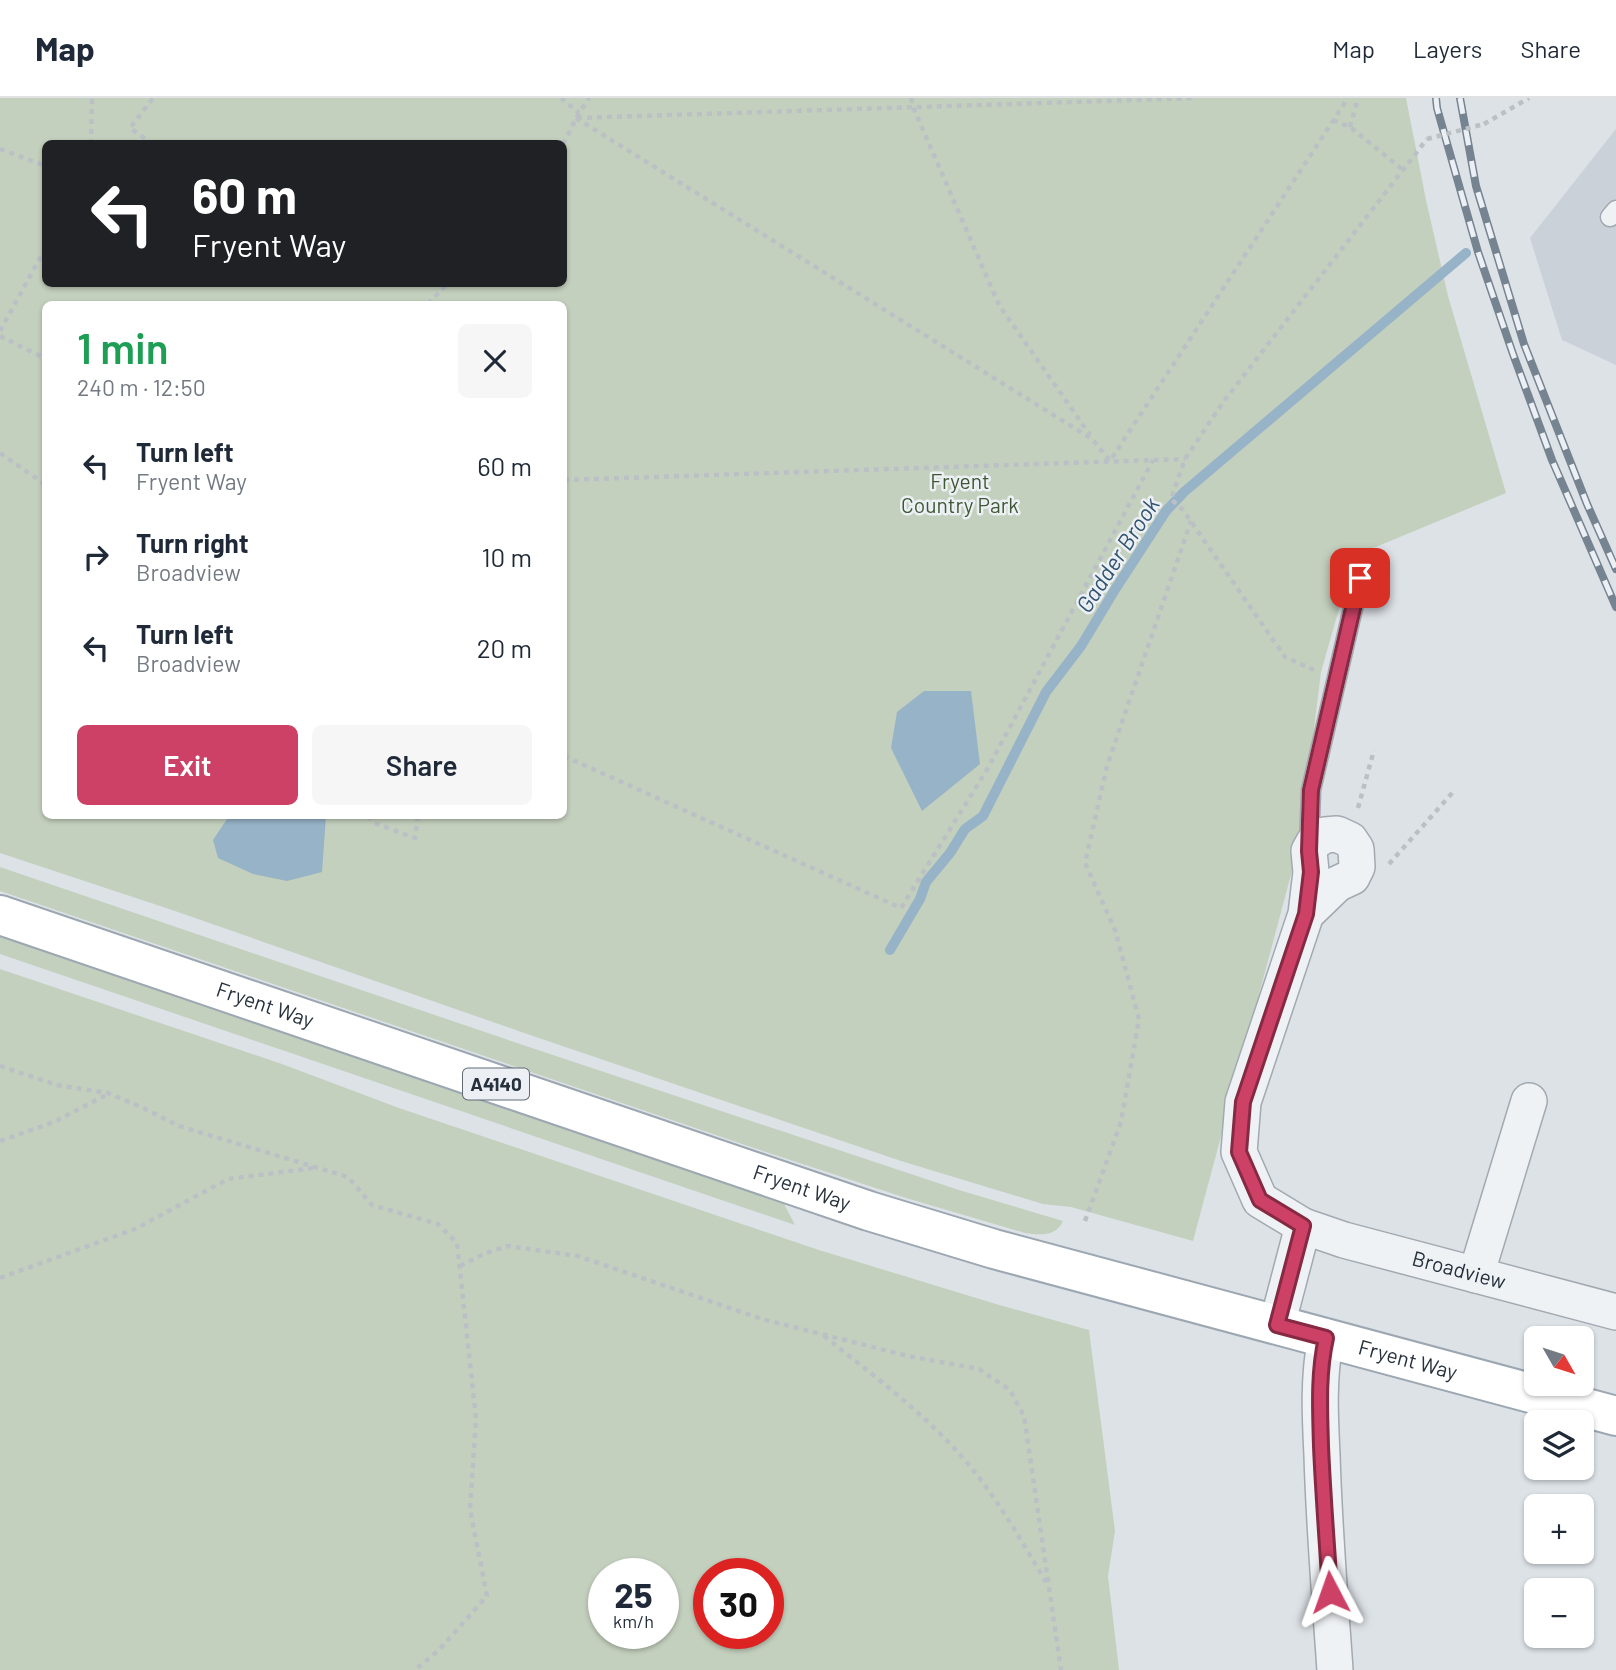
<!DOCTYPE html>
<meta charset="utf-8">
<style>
:root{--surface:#fff;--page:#f6f6f7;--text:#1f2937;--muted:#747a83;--line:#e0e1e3;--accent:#cc4165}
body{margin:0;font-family:Barlow,sans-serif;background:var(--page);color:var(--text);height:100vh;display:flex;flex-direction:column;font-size:26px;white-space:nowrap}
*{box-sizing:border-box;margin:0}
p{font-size:23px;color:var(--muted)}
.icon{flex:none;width:38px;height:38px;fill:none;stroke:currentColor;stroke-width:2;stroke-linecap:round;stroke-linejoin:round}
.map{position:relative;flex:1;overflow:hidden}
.side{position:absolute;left:42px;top:203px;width:525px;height:518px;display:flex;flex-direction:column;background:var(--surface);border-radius:10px;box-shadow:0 2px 5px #0004}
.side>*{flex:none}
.top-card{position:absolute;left:42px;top:42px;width:525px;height:147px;border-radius:10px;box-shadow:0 2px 5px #0004;background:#202124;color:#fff;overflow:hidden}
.needle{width:46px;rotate:129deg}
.buttons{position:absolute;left:1524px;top:1228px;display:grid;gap:14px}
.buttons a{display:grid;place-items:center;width:70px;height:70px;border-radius:10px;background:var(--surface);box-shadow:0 2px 5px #0004;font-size:35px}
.speed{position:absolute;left:588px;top:1460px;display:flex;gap:14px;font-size:35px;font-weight:700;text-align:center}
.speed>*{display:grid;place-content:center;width:91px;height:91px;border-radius:50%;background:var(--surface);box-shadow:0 2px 5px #0004;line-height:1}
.speed small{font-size:18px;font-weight:400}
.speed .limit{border:10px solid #d22;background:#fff;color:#111}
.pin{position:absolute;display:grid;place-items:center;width:60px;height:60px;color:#fff;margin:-30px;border-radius:14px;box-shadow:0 4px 10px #0006}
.me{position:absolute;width:77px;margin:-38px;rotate:356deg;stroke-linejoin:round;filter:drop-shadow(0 0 5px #0008)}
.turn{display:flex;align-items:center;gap:24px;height:147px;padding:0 35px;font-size:32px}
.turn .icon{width:91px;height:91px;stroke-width:2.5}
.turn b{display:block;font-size:49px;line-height:60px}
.round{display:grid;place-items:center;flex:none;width:74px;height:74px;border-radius:10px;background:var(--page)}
.summary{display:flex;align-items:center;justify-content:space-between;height:119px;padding:0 35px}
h1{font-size:42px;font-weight:600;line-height:52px;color:#1e9e55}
.cta{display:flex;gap:14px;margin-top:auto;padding:14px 35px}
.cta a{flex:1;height:80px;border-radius:10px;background:var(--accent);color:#fff;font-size:28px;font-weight:600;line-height:80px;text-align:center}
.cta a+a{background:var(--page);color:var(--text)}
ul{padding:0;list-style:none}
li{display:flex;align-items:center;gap:21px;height:91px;padding:0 35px}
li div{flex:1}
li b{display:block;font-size:26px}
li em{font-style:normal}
header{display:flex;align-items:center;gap:42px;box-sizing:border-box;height:98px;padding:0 35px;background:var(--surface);border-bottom:2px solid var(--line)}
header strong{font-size:33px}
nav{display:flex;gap:38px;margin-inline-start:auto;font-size:24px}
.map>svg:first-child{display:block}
.built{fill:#cbd1d8}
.green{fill:#c4d0be;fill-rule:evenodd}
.water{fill:#97b3c7}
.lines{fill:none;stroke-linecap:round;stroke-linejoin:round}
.stream{stroke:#97b3c7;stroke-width:10}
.service-casing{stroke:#a2a9b1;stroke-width:21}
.minor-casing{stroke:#a2a9b1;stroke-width:38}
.primary-casing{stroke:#9ca7b2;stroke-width:42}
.path{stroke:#bbc0c5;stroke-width:4.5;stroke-dasharray:5 5;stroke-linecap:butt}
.service{stroke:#eff2f5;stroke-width:18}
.minor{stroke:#eff2f5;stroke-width:35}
.primary{stroke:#fff;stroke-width:38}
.rail-casing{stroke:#768390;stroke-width:8}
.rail{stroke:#ecf0f4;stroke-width:5;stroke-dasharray:16;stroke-linecap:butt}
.path-bridge{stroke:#bbc0c5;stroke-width:4.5;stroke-dasharray:5 5;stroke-linecap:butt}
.route-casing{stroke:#852a42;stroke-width:18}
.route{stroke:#cc4165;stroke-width:12}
.labels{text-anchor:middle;stroke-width:5;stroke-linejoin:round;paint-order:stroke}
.shield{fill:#ecf0f4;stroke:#616a74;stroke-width:2}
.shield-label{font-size:19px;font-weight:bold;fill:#26313d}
.park-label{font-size:21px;fill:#3f5834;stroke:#ecf0f4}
.street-label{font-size:21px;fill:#26313d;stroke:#ecf0f4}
.water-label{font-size:23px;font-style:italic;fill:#315470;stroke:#ecf0f4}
</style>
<header>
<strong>Map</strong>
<nav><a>Map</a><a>Layers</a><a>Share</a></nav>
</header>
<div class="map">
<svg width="1616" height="1572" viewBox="0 0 1616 1572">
<rect width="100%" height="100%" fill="#dde2e7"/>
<!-- built -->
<path class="built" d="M1616 31V267L1562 242 1530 140Z"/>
<!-- green -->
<g class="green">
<path d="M0 0H1406L1426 102 1448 198 1506 395 1354 458 1321 574 1300 743 1193 1143 1071 1109 1043 1106 901 1063 527 936 172 812 0 755ZM46 46H564V186H46ZM46 206H564V718H46Z"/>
<path d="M0 769 523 947 959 1092 1063 1123C1056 1139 1039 1137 1025 1135L906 1100 754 1050 0 793Z"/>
<path d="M0 836 783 1104 795 1127 0 856Z"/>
<path d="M0 871 282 966 399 1010 819 1152 996 1206 1089 1232 1115 1433 1108 1478 1119 1572H0ZM604 1475H663V1535H604ZM768 1475V1535H709V1475Z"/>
</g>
<!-- water -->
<g class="water">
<path d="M924 593H971L980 666 922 713 891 650 897 614Z"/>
<path d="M238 718H326L322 774 287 783 253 776 218 760 213 742 227 721Z"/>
</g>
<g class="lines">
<!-- stream -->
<path class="stream" d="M890 852 920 801 926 784 950 755 965 731 983 718 1046 594 1081 548 1116 490 1166 413 1184 394 1466 155"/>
<!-- service casing -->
<g class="service-casing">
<g id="service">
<path d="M1610 119 1616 112"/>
<path d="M1309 750 1311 692 1360 480"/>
</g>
</g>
<!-- minor casing -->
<g class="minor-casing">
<g id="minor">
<path id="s1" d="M1306 816 1337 786 1352 779 1357 769 1356 751 1350 742 1337 736 1325 737 1314 744 1309 753 1311 774 1306 816 1243 1004 1239 1054 1260 1102 1303 1128 1344 1142 1616 1214"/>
<path d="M1476 1177 1529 1003"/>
<path d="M1277 1227 1303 1128"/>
<path d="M1326 1239C1318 1279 1320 1317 1322 1357 1324 1429 1330 1500 1335 1572"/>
</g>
</g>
<!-- primary casing -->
<g class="primary-casing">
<g id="primary">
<path id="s2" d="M0 817 869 1113 994 1151 1616 1318"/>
</g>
</g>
<!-- path -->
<g class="path">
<path d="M561 0 579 15"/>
<path d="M911 0 913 9 999 207 1090 337"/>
<path d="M576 20 1092 341 1110 363 1348 0"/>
<path d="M577 20 1197 0"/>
<path d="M1333 22 1350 29 1403 72"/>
<path d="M1484 26 1529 0"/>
<path d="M1350 29 1358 0"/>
<path d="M91 46 92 0"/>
<path d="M153 46 130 30 153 0"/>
<path d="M563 46 579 15 589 0"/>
<path d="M0 51 46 68"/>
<path d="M428 206 447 186"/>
<path d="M0 233 46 149"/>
<path d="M0 238 46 261"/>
<path d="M0 355 46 387"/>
<path d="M564 382 1185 361"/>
<path d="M1314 572 1285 559 1183 412 1171 401 1185 361 1224 303 1427 41"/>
<path d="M564 658 901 810 988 670 1153 362"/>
<path d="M1358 710 1374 652"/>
<path d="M368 718 374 725 415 740 418 718"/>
<path d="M1389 766 1454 693"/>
<path d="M0 968 57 987 108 995 141 1009 179 1028 348 1079 372 1107 438 1126 457 1145 476 1320 470 1411 487 1498 439 1552 415 1572"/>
<path d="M0 1043 54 1024 108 996"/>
<path d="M1085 1123 1121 1024 1139 921 1115 832 1085 765 1107 668 1191 423"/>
<path d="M460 1168 484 1156 507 1148 578 1158 762 1221 908 1258 979 1271 1010 1292 1024 1318 1061 1572"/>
<path d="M0 1180 135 1131 228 1081 313 1070"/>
<path d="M824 1238C874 1278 928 1318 969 1367 999 1403 1022 1444 1046 1484"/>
</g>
<!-- service -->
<use href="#service" class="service"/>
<!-- minor -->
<use href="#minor" class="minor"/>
<!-- primary -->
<use href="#primary" class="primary"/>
<!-- rail casing -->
<g class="rail-casing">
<g id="rail">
<path d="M1436 0 1437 10 1478 154 1513 256 1552 362 1616 509"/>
<path d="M1460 0 1476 88 1524 246 1587 406 1616 471"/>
</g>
</g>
<!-- rail -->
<use href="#rail" class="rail"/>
<!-- path-bridge -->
<path class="path-bridge" d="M1427 41 1484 26"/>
</g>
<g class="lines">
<!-- route casing -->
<g class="route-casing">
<path id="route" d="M1330 1494C1327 1445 1323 1396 1321 1348 1320 1311 1318 1276 1326 1240L1277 1227 1303 1128 1260 1102 1239 1054 1243 1004 1306 816 1311 774 1309 753 1311 692 1360 480"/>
</g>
<!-- route -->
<use href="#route" class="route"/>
</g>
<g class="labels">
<!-- shield labels -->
<rect class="shield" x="463" y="970.5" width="66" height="31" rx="5"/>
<g class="shield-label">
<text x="496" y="993">A4140</text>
</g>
<!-- park labels -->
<g class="park-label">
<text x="960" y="391">Fryent<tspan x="960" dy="24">Country Park</tspan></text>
</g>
<!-- street labels -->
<g class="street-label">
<text dy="7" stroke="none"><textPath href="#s2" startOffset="280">Fryent Way</textPath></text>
<text dy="7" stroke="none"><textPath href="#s2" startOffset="847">Fryent Way</textPath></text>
<text dy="7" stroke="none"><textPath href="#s1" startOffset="726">Broadview</textPath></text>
<text dy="7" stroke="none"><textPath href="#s2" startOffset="1477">Fryent Way</textPath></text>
</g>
<!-- water labels -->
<g class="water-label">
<text transform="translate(1118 457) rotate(-57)" y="8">Gadder Brook</text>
</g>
</g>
</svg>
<div class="buttons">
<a><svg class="needle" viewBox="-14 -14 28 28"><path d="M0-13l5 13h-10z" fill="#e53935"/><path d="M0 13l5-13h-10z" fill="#747a83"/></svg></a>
<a><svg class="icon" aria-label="layers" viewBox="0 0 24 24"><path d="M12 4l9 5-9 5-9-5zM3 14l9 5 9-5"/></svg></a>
<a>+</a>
<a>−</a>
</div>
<div class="speed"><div>25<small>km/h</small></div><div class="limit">30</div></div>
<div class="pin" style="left:1360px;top:480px;background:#d93025"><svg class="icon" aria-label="arrive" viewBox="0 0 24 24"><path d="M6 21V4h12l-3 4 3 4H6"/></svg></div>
<svg class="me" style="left:1330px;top:1494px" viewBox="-20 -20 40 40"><path d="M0-17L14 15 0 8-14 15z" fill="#cc4165" stroke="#fff" stroke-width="4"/></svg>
<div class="top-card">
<div class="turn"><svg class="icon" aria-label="left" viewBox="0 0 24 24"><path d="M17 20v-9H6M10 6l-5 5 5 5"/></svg><div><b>60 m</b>Fryent Way</div></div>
</div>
<section class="side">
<div class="summary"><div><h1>1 min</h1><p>240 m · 12:50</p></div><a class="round"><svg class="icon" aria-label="close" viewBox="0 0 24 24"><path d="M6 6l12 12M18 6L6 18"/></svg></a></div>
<ul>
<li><svg class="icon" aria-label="left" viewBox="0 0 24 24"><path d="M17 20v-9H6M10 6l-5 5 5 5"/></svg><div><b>Turn left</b><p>Fryent Way</p></div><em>60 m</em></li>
<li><svg class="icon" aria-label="right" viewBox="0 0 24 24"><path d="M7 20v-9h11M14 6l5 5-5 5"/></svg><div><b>Turn right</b><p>Broadview</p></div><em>10 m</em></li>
<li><svg class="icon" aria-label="left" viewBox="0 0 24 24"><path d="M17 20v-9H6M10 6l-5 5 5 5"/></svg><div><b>Turn left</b><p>Broadview</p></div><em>20 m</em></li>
</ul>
<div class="cta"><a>Exit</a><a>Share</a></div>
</section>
</div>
